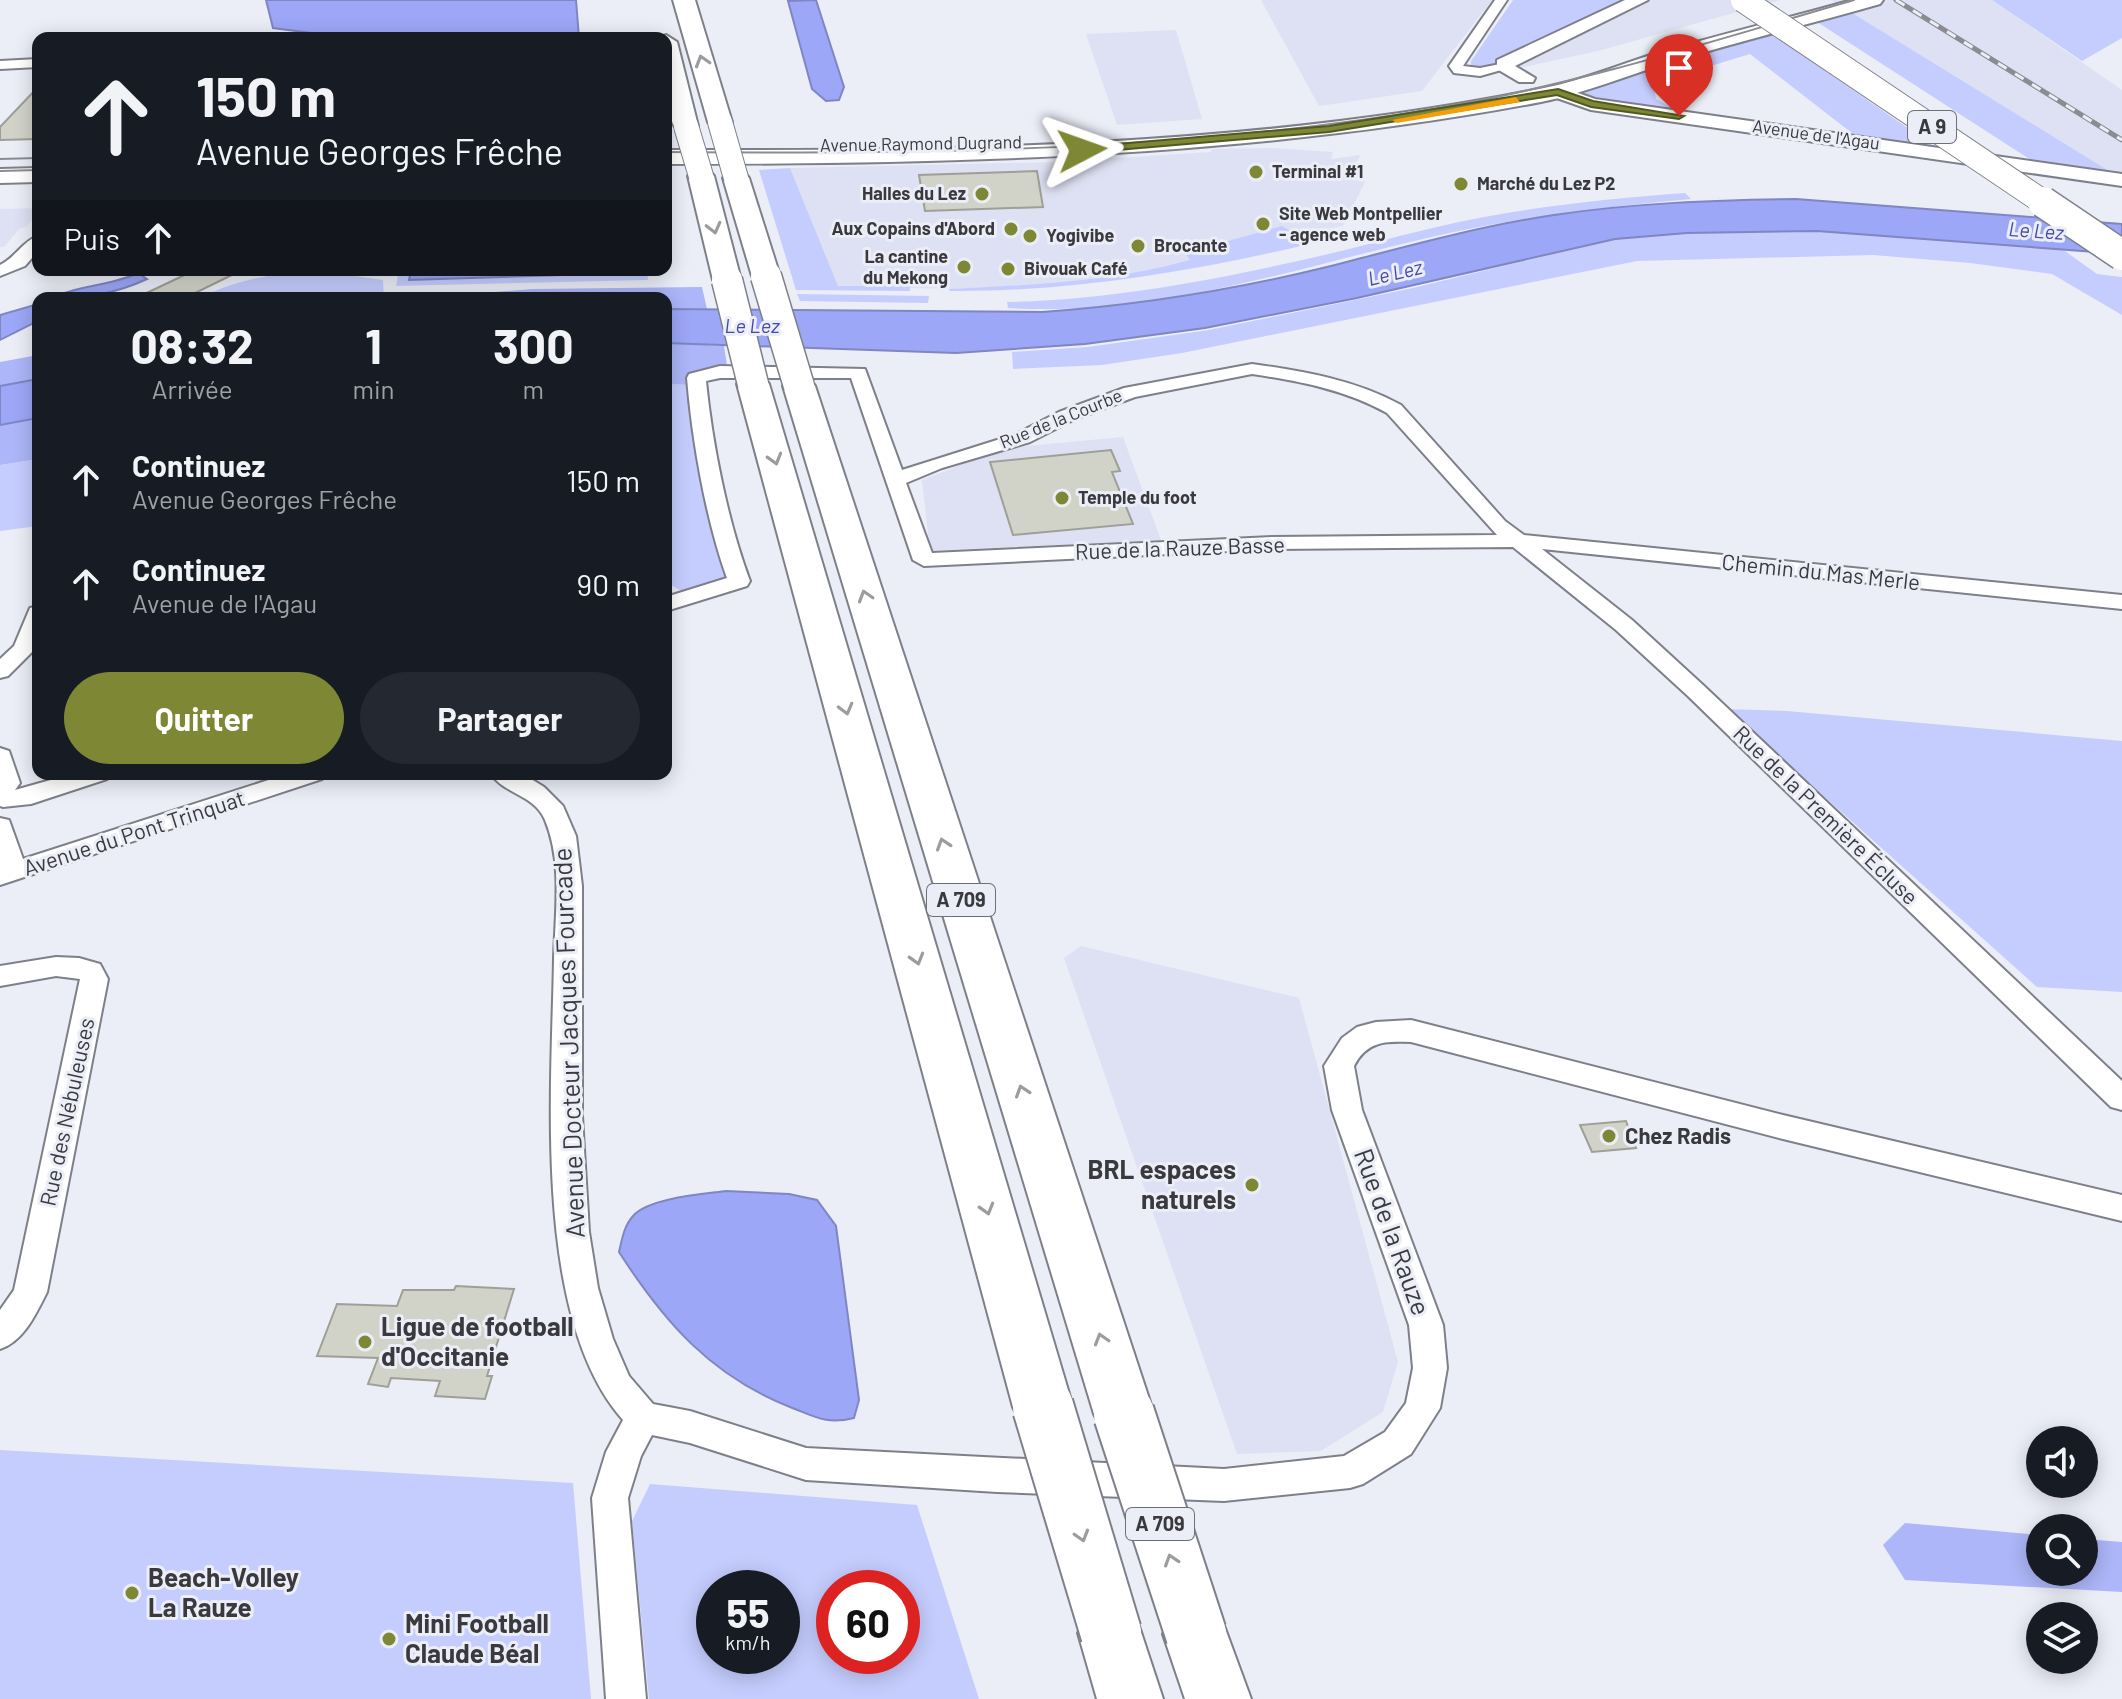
<!DOCTYPE html>
<html lang="fr">
<meta charset="utf-8">
<style>
:root{--surface:#171b24;--page:#242831;--text:#f1f3f6;--muted:#9ea1a6;--accent:#7e8834}
body{margin:0;font-family:Barlow,sans-serif;background:var(--page);color:var(--text);height:100vh;display:flex;flex-direction:column;font-size:30px;white-space:nowrap}
*{box-sizing:border-box;margin:0}
p{font-size:26px;color:var(--muted)}
.icon{flex:none;width:44px;height:44px;fill:none;stroke:currentColor;stroke-width:2;stroke-linecap:round;stroke-linejoin:round}
.map{position:relative;flex:1;overflow:hidden}
.drawer{position:absolute;left:32px;top:292px;width:640px;height:488px;display:flex;flex-direction:column;background:var(--surface);border-radius:16px;box-shadow:0 4px 20px #0003}
.drawer>*{flex:none}
.guide{position:absolute;left:32px;top:32px;width:640px;height:244px;border-radius:16px;box-shadow:0 4px 20px #0003;background:#171b24;color:var(--text);overflow:hidden}
.buttons{position:absolute;left:2026px;top:1426px;display:grid;gap:16px}
.buttons a{display:grid;place-items:center;width:72px;height:72px;border-radius:50%;background:var(--surface);box-shadow:0 4px 20px #0003;font-size:40px}
.speed{position:absolute;left:696px;top:1570px;display:flex;gap:16px;font-size:40px;font-weight:700;text-align:center}
.speed>*{display:grid;place-content:center;width:104px;height:104px;border-radius:50%;background:var(--surface);box-shadow:0 4px 20px #0003;line-height:1}
.speed small{font-size:20px;font-weight:400}
.speed .limit{border:12px solid #d22;background:#fff;color:#111}
.pin{position:absolute;display:grid;place-items:center;width:68px;height:68px;color:#fff;margin:-82px -34px;border-radius:50% 50% 50% 0;rotate:-45deg;box-shadow:0 0 8px #0007}
.pin .icon{rotate:45deg}
.me{position:absolute;width:88px;margin:-44px;rotate:86deg;stroke-linejoin:round;filter:drop-shadow(0 0 6px #0008)}
.turn{display:flex;align-items:center;gap:28px;height:168px;padding:0 32px;font-size:36px}
.turn .icon{width:104px;height:104px;stroke-width:2.5}
.turn b{display:block;font-size:56px;line-height:68px}
.then{display:flex;align-items:center;height:76px;padding:0 32px;background:#0003;gap:16px;font-size:30px}
.eta{display:flex;justify-content:space-evenly;align-items:center;height:136px;text-align:center}
.eta b{font-size:48px;font-weight:700;line-height:56px}
.primary-button{display:flex;gap:16px;margin-top:auto;padding:16px 32px}
.primary-button a{flex:1;height:92px;border-radius:48px;background:var(--accent);color:#fff;font-size:32px;font-weight:700;line-height:92px;text-align:center}
.primary-button a+a{background:var(--page);color:var(--text)}
ul{padding:0;list-style:none}
li{display:flex;align-items:center;gap:24px;height:104px;padding:0 32px}
li div{flex:1}
li b{display:block;font-size:30px}
li em{font-style:normal}
.map>svg:first-child{display:block}
.built{fill:#dee1f3}
.green{fill:#c5cdfe;fill-rule:evenodd}
.forest{fill:#acb6f8}
.water{fill:#9ca7f8;stroke:#7f86c0;stroke-width:2}
.building{fill:#d1d3c9;stroke:#9e9f96;stroke-width:2}
.lines{fill:none;stroke-linecap:round;stroke-linejoin:round}
.street-casing{stroke:#7e8089;stroke-width:4}
.secondary-casing{stroke:#7e8089;stroke-width:4}
.primary-casing{stroke:#7e8089;stroke-width:4}
.highway-casing{stroke:#7e8089;stroke-width:4}
.street{fill:#fff;fill-rule:evenodd}
.secondary{fill:#fff;fill-rule:evenodd}
.primary{fill:#fff;fill-rule:evenodd}
.highway{fill:#fff;fill-rule:evenodd}
.tram{stroke:#8b8b92;stroke-width:2}
.rail-casing{stroke:#8b8b92;stroke-width:5}
.rail{stroke:#ebedf7;stroke-width:3;stroke-dasharray:10;stroke-linecap:butt}
.highway-bridge-far2-casing{stroke:#7e8089;stroke-width:26;stroke-linecap:butt}
.highway-bridge-far1-casing{stroke:#7e8089;stroke-width:33;stroke-linecap:butt}
.highway-bridge-casing{stroke:#7e8089;stroke-width:64;stroke-linecap:butt}
.highway-bridge-far2{stroke:#fff;stroke-width:24}
.highway-bridge-far1{stroke:#fff;stroke-width:30}
.highway-bridge{stroke:#fff;stroke-width:60}
.oneway{stroke:#9c9c9e}
.route{fill:#7e8834;stroke:#525822;stroke-width:2}
.slow{fill:#f59e0b}
.poi-dot{fill:#7e8834;stroke:#ebedf7;stroke-width:3}
.labels{text-anchor:middle;stroke-width:6;stroke-linejoin:round;paint-order:stroke}
.far-street-label{font-size:18px;fill:#3a3a3e;stroke:#ebedf7}
.far-poi-label{font-size:18px;font-weight:bold;fill:#3a3a3e;stroke:#ebedf7;text-anchor:start}
.shield{fill:#ebedf7;stroke:#6f7076;stroke-width:2}
.shield-label{font-size:20px;font-weight:bold;fill:#3a3a3e}
.far-water-label{font-size:20px;font-style:italic;fill:#4649a6;stroke:#ebedf7}
.street-label{font-size:22px;fill:#3a3a3e;stroke:#ebedf7}
.poi-label{font-size:22px;font-weight:bold;fill:#3a3a3e;stroke:#ebedf7;text-anchor:start}
.near-street-label{font-size:26px;fill:#3a3a3e;stroke:#ebedf7}
.near-poi-label{font-size:26px;font-weight:bold;fill:#3a3a3e;stroke:#ebedf7;text-anchor:start}
</style>
<div class="map">
<svg width="2122" height="1699" viewBox="0 0 2122 1699">
<rect width="100%" height="100%" fill="#ebedf7"/>
<!-- built -->
<g class="built">
<path d="M1261 0H1492L1422 91 1319 106Z"/>
<path d="M1652 0H1780L1598 51 1515 69 1514 63Z"/>
<path d="M1831 0H1992L2122 90V179Z"/>
<path d="M1176 30 1202 119 1117 125 1086 34Z"/>
<path d="M1273 148 1333 152 1331 159 1361 155 1344 178 1365 182 1343 226 1186 254 1191 260 1151 270 1056 284 949 289 838 286 790 168 1056 162 1211 152V149Z"/>
<path d="M37 208 32 215H37L26 227 20 228 4 247H0V209Z"/>
<path d="M1123 437 1161 540 930 551 922 480 1005 448Z"/>
<path d="M1081 946 1299 998 1398 1362 1383 1412 1321 1451 1237 1454 1064 958Z"/>
</g>
<!-- green -->
<g class="green">
<path d="M1513 0H1629L1495 64 1471 68V61Z"/>
<path d="M1992 0H2122V38L2082 61Z"/>
<path d="M1849 11 2114 174 2037 164 1814 20Z"/>
<path d="M1769 32 1938 149 1857 137 1750 54 1668 79 1654 90 1656 99 1682 113 1596 101 1570 91Z"/>
<path d="M790 168 838 286H910V291L796 290 759 170Z"/>
<path d="M1685 193 1691 199C1602 207 1514 218 1427 238 1290 270 1150 317 1008 308L1007 302C1108 300 1209 281 1307 259 1365 246 1421 229 1479 218 1547 205 1616 198 1685 193Z"/>
<path d="M1282 226 1297 235 1314 230 1355 233C1223 266 1087 292 950 291L949 289C1030 285 1111 282 1190 260L1185 253Z"/>
<path d="M1817 231 2062 249 2097 274 2122 277V315L2052 274 1970 263 1873 255 1637 261 1182 353 1102 365 1013 369 1012 352 1088 347 1209 330 1413 288 1615 239 1687 233Z"/>
<path d="M314 270 383 280 384 298H201C236 279 274 274 314 270Z"/>
<path d="M399 270H647L648 280 396 286Z"/>
<path d="M797 294 929 296 928 303 800 301Z"/>
<path d="M666 384 690 385 709 500 727 578 683 592 666 582Z"/>
<path d="M38 459V526L0 531V465Z"/>
<path d="M1726 709 1787 711 2122 741V992L2037 987Z"/>
<path d="M0 1450 573 1483 591 1699H0Z"/>
<path d="M650 1484 917 1505 979 1699H649L632 1521ZM714 1588H782V1656H714ZM834 1588H902V1656H834Z"/>
</g>
<!-- forest -->
<g class="forest">
<path d="M702 287 707 309H666V298H419L532 289Z"/>
<path d="M666 343 724 346 727 366 696 376 690 385 666 384Z"/>
<path d="M38 355V379L0 386V362Z"/>
<path d="M38 418V459L0 465V425Z"/>
<path d="M1905 1523 2040 1535V1572H2084V1539L2122 1542V1592L1905 1580 1883 1545Z"/>
</g>
<!-- water -->
<g class="water">
<path d="M266 0H576L579 38H350L273 28Z"/>
<path d="M816 0 844 87 839 100 826 101 812 89 788 1Z"/>
<path d="M1796 199 2122 224V254L1817 231 1687 233 1615 239 1357 298 1205 328 1085 344 956 353 666 343V309L1042 312C1141 305 1239 289 1335 265 1408 246 1480 226 1554 215 1634 203 1715 200 1796 199Z"/>
<path d="M411 270H626V273L409 280Z"/>
<path d="M138 273 147 279C115 294 86 298 51 298 79 285 111 286 138 273Z"/>
<path d="M38 304V321L0 340V315Z"/>
<path d="M38 379V418L0 425V386Z"/>
<path d="M726 1191 789 1194 817 1200 836 1226 859 1400 854 1418C827 1425 816 1417 790 1407 711 1376 664 1322 619 1252 622 1239 624 1226 633 1216 648 1198 704 1194 726 1191Z"/>
</g>
<!-- building -->
<g class="building">
<path d="M38 87V139L0 140V127Z"/>
<path d="M1037 171 1043 207 925 211 919 175Z"/>
<path d="M195 270H242L185 298H136Z"/>
<path d="M1111 450 1120 471 1112 472 1133 524 1013 535 990 462Z"/>
<path d="M1626 1121 1636 1148 1592 1152 1580 1125Z"/>
<path d="M456 1286 514 1289 487 1376H492L485 1399 435 1396 440 1381 391 1378 388 1387 368 1384 378 1358 317 1356 337 1304 397 1306 403 1290H454Z"/>
</g>
<g class="lines">
<!-- street casing -->
<g class="street-casing">
<g id="street">
<path d="M1495 0H1507L1463 66 1480 68 1505 63 1512 67 1480 76 1454 73 1449 66Z"/>
<path d="M38 59V67L0 69V61Z"/>
<path d="M38 236V251L25 266 0 276V265C15 258 23 241 38 236Z"/>
<path d="M1252 364C1303 371 1355 380 1401 405L1505 521 1524 535 2122 595V609L1542 549 1632 620 1704 686 2122 1081V1110L2111 1107 1688 696 1616 630 1513 547 1272 549 924 566 913 560 851 378H720L706 381C712 443 728 523 750 581L747 586 666 611V597L727 578C706 520 692 440 687 378L689 374 720 366 865 369 902 470 1016 434 1059 412 1124 388ZM1252 374C1299 381 1346 390 1387 413L1497 535 1272 537 932 553 906 483 942 468 1030 442 1073 420 1135 397Z"/>
<path d="M38 606 35 649 8 676 0 678V659L14 646 30 608Z"/>
<path d="M0 748 9 751 20 783 15 790 72 774H110L107 779 31 804 3 807 0 806Z"/>
<path d="M287 774H325L322 779 0 885V818L9 820 23 859Z"/>
<path d="M491 774H523L544 787 563 806 576 836 582 886V1116L589 1232 598 1288 613 1339 629 1376 653 1404 690 1411 806 1448 1224 1469 1344 1456 1385 1432 1406 1403 1413 1368 1409 1325 1332 1110 1324 1066 1342 1038 1357 1027 1376 1022 1411 1020 1783 1115 2122 1195V1221L1783 1139 1411 1042C1385 1041 1367 1041 1354 1066L1362 1110 1443 1325 1447 1368 1440 1408 1411 1454 1363 1484 1350 1488 1224 1501 997 1492 806 1480 690 1443 652 1435 641 1456 628 1498 646 1699H606L592 1498 606 1452 623 1420C532 1317 552 1089 554 959 555 914 563 863 545 820 535 795 504 794 491 774Z"/>
<path d="M56 957 79 958 100 964 108 979 47 1292C36 1314 24 1341 0 1349V1310L14 1290 80 979 56 976 0 986V966Z"/>
</g>
</g>
<!-- secondary casing -->
<g class="secondary-casing">
<g id="secondary">
<path d="M1625 0H1648L1515 66 1535 78 1533 82H1519L1497 69V60Z"/>
<path d="M1558 86 1595 99 2122 174V186L1591 110 1551 96 1548 92Z"/>
</g>
</g>
<!-- primary casing -->
<g class="primary-casing">
<g id="primary">
<path d="M1852 0H1883L1880 4C1810 24 1740 41 1671 62 1628 75 1586 93 1541 102 1253 157 959 164 666 164V150C959 151 1256 147 1544 88 1584 80 1621 64 1660 52 1723 34 1788 18 1852 0Z"/>
<path d="M38 168V182L0 183V169Z"/>
</g>
</g>
<!-- highway casing -->
<g class="highway-casing">
<g id="highway">
<path d="M673 0H695L732 122 729 127H711L708 122Z"/>
<path d="M666 35 677 42 698 126 695 131H677C661 106 666 67 666 38H658Z"/>
<path d="M701 168 710 171 714 176 741 280 737 286 727 289 717 286 713 280 688 176 692 171Z"/>
<path d="M736 170 745 173 749 178 780 276 776 282 766 285 756 282 752 276 723 178 727 173Z"/>
<path d="M753 375 764 377 769 384 1073 1407 1064 1425 1043 1433 1022 1425 1013 1407 737 384 742 377Z"/>
<path d="M799 377 810 379 815 386 1154 1414 1145 1433 1124 1440 1103 1433 1094 1414 783 386 788 379Z"/>
<path d="M1111 1601 1134 1611 1163 1699H1097L1078 1633 1088 1611Z"/>
<path d="M1196 1602 1219 1612 1251 1699H1185L1163 1634 1173 1612Z"/>
</g>
</g>
<!-- street -->
<use href="#street" class="street"/>
<!-- secondary -->
<use href="#secondary" class="secondary"/>
<!-- primary -->
<use href="#primary" class="primary"/>
<!-- highway -->
<use href="#highway" class="highway"/>
<!-- tram -->
<g class="tram">
<path d="M666 152C926 154 1187 152 1444 107 1583 83 1719 39 1854 0"/>
<path d="M0 159 38 158"/>
<path d="M0 171 38 170"/>
</g>
<!-- rail casing -->
<g class="rail-casing">
<path id="rail" d="M1896 0 2122 140"/>
</g>
<!-- rail -->
<use href="#rail" class="rail"/>
<!-- highway-bridge-far2 casing -->
<g class="highway-bridge-far2-casing">
<g id="highway-bridge-far2">
<path d="M1743 0 2046 204"/>
<path d="M720 122 736 178"/>
<path d="M686 126 701 176"/>
</g>
</g>
<!-- highway-bridge-far1 casing -->
<g class="highway-bridge-far1-casing">
<g id="highway-bridge-far1">
<path d="M2043 202 2122 255"/>
<path d="M766 276 799 386"/>
<path d="M727 280 753 384"/>
</g>
</g>
<!-- highway-bridge casing -->
<g class="highway-bridge-casing">
<g id="highway-bridge">
<path d="M1043 1407 1111 1633"/>
<path d="M1124 1414 1196 1634"/>
</g>
</g>
<!-- highway-bridge-far2 -->
<use href="#highway-bridge-far2" class="highway-bridge-far2"/>
<!-- highway-bridge-far1 -->
<use href="#highway-bridge-far1" class="highway-bridge-far1"/>
<!-- highway-bridge -->
<use href="#highway-bridge" class="highway-bridge"/>
</g>
<!-- one-way arrows -->
<defs><path id="oneway-chevron" d="M-2-3.5L2.5 0L-2 3.5" fill="none" stroke-width="1.6" stroke-linecap="round" stroke-linejoin="round" transform="scale(2)"/></defs>
<g class="oneway">
<use href="#oneway-chevron" transform="translate(702 61) rotate(-107)"/>
<use href="#oneway-chevron" transform="translate(714 228) rotate(76)"/>
<use href="#oneway-chevron" transform="translate(775 459) rotate(74)"/>
<use href="#oneway-chevron" transform="translate(865 596) rotate(-107)"/>
<use href="#oneway-chevron" transform="translate(846 709) rotate(75)"/>
<use href="#oneway-chevron" transform="translate(943 844) rotate(-108)"/>
<use href="#oneway-chevron" transform="translate(917 959) rotate(74)"/>
<use href="#oneway-chevron" transform="translate(1022 1091) rotate(-108)"/>
<use href="#oneway-chevron" transform="translate(987 1209) rotate(74)"/>
<use href="#oneway-chevron" transform="translate(1101 1339) rotate(-107)"/>
<use href="#oneway-chevron" transform="translate(1082 1536) rotate(73)"/>
<use href="#oneway-chevron" transform="translate(1171 1560) rotate(-108)"/>
</g>
<!-- route -->
<path class="route" d="M1558 89 1593 101 1684 116 1679 119 1591 107 1557 95 1329 132 1082 153 1077 150 1082 147 1329 126Z"/>
<!-- slow -->
<path class="slow" d="M1516 97 1520 102 1397 123 1392 120Z"/>
<!-- markers -->
<g class="poi-dot">
<circle cx="1256" cy="172" r="8"/>
<circle cx="1461" cy="184" r="8"/>
<circle cx="982" cy="194" r="8"/>
<circle cx="1263" cy="224" r="8"/>
<circle cx="1011" cy="229" r="8"/>
<circle cx="1030" cy="236" r="8"/>
<circle cx="1138" cy="246" r="8"/>
<circle cx="964" cy="267" r="8"/>
<circle cx="1008" cy="269" r="8"/>
<circle cx="1062" cy="498" r="8"/>
<circle cx="1609" cy="1136" r="8"/>
<circle cx="1252" cy="1185" r="8"/>
<circle cx="365" cy="1342" r="8"/>
<circle cx="132" cy="1593" r="8"/>
<circle cx="389" cy="1639" r="8"/>
</g>
<g class="labels">
<!-- far-street labels -->
<g class="far-street-label">
<text transform="translate(1816 135) rotate(8)" y="6">Avenue de l'Agau</text>
<text transform="translate(921 144) rotate(-1)" y="6">Avenue Raymond Dugrand</text>
<text transform="translate(1061 419) rotate(-22)" y="6">Rue de la Courbe</text>
</g>
<!-- far-poi labels -->
<g class="far-poi-label">
<text x="1272" y="178">Terminal #1</text>
<text x="1477" y="190">Marché du Lez P2</text>
<text x="966" y="200" text-anchor="end">Halles du Lez</text>
<text x="1279" y="220">Site Web Montpellier<tspan x="1279" dy="21">- agence web</tspan></text>
<text x="995" y="235" text-anchor="end">Aux Copains d'Abord</text>
<text x="1046" y="242">Yogivibe</text>
<text x="1154" y="252">Brocante</text>
<text x="948" y="263" text-anchor="end">La cantine<tspan x="948" dy="21">du Mekong</tspan></text>
<text x="1024" y="275">Bivouak Café</text>
<text x="1078" y="504">Temple du foot</text>
</g>
<!-- shield labels -->
<g class="shield">
<rect x="1908" y="111" width="48" height="32" rx="6"/>
<rect x="927" y="884" width="68" height="32" rx="6"/>
<rect x="1126" y="1508" width="68" height="32" rx="6"/>
</g>
<g class="shield-label">
<text x="1932" y="134">A 9</text>
<text x="961" y="907">A 709</text>
<text x="1160" y="1531">A 709</text>
</g>
<!-- far-water labels -->
<g class="far-water-label">
<text transform="translate(2036 231) rotate(4)" y="7">Le Lez</text>
<text transform="translate(1395 273) rotate(-13)" y="7">Le Lez</text>
<text x="752" y="333">Le Lez</text>
</g>
<!-- street labels -->
<g class="street-label">
<text transform="translate(1180 548) rotate(-2)" y="8">Rue de la Rauze Basse</text>
<text transform="translate(1821 572) rotate(6)" y="8">Chemin du Mas Merle</text>
<text transform="translate(1826 815) rotate(44)" y="8">Rue de la Première Écluse</text>
<text transform="translate(134 833) rotate(-18)" y="8">Avenue du Pont Trinquat</text>
<text transform="translate(67 1112) rotate(-78)" y="8">Rue des Nébuleuses</text>
</g>
<!-- poi labels -->
<g class="poi-label">
<text x="1625" y="1144">Chez Radis</text>
</g>
<!-- near-street labels -->
<g class="near-street-label">
<text transform="translate(569 1043) rotate(-92)" y="9">Avenue Docteur Jacques Fourcade</text>
<text transform="translate(1392 1232) rotate(70)" y="9">Rue de la Rauze</text>
</g>
<!-- near-poi labels -->
<g class="near-poi-label">
<text x="1236" y="1179" text-anchor="end">BRL espaces<tspan x="1236" dy="30">naturels</tspan></text>
<text x="381" y="1336">Ligue de football<tspan x="381" dy="30">d'Occitanie</tspan></text>
<text x="148" y="1587">Beach-Volley<tspan x="148" dy="30">La Rauze</tspan></text>
<text x="405" y="1633">Mini Football<tspan x="405" dy="30">Claude Béal</tspan></text>
</g>
</g>
</svg>
<div class="buttons">
<a><svg class="icon" aria-label="sound" viewBox="0 0 24 24"><path d="M4 9h4l5-4v14l-5-4H4zM17 9q2 3 0 6"/></svg></a>
<a><svg class="icon" aria-label="search" viewBox="0 0 24 24"><circle cx="10" cy="10" r="6"/><path d="M15 15l6 6"/></svg></a>
<a><svg class="icon" aria-label="layers" viewBox="0 0 24 24"><path d="M12 4l9 5-9 5-9-5zM3 14l9 5 9-5"/></svg></a>
</div>
<div class="speed"><div>55<small>km/h</small></div><div class="limit">60</div></div>
<div class="pin" style="left:1679px;top:116px;background:#d93025"><svg class="icon" aria-label="arrive" viewBox="0 0 24 24"><path d="M6 21V4h12l-3 4 3 4H6"/></svg></div>
<svg class="me" style="left:1082px;top:150px" viewBox="-20 -20 40 40"><path d="M0-17L14 15 0 8-14 15z" fill="#7e8834" stroke="#fff" stroke-width="4"/></svg>
<div class="guide">
<div class="turn"><svg class="icon" aria-label="ahead" viewBox="0 0 24 24"><path d="M12 20V5M6 11l6-6 6 6"/></svg><div><b>150 m</b>Avenue Georges Frêche</div></div>
<div class="then">Puis<svg class="icon" aria-label="ahead" viewBox="0 0 24 24"><path d="M12 20V5M6 11l6-6 6 6"/></svg></div>
</div>
<section class="drawer">
<div class="eta">
<div><b>08:32</b><p>Arrivée</p></div>
<div><b>1</b><p>min</p></div>
<div><b>300</b><p>m</p></div>
</div>
<ul>
<li><svg class="icon" aria-label="ahead" viewBox="0 0 24 24"><path d="M12 20V5M6 11l6-6 6 6"/></svg><div><b>Continuez</b><p>Avenue Georges Frêche</p></div><em>150 m</em></li>
<li><svg class="icon" aria-label="ahead" viewBox="0 0 24 24"><path d="M12 20V5M6 11l6-6 6 6"/></svg><div><b>Continuez</b><p>Avenue de l'Agau</p></div><em>90 m</em></li>
</ul>
<div class="primary-button"><a>Quitter</a><a>Partager</a></div>
</section>
</div>
